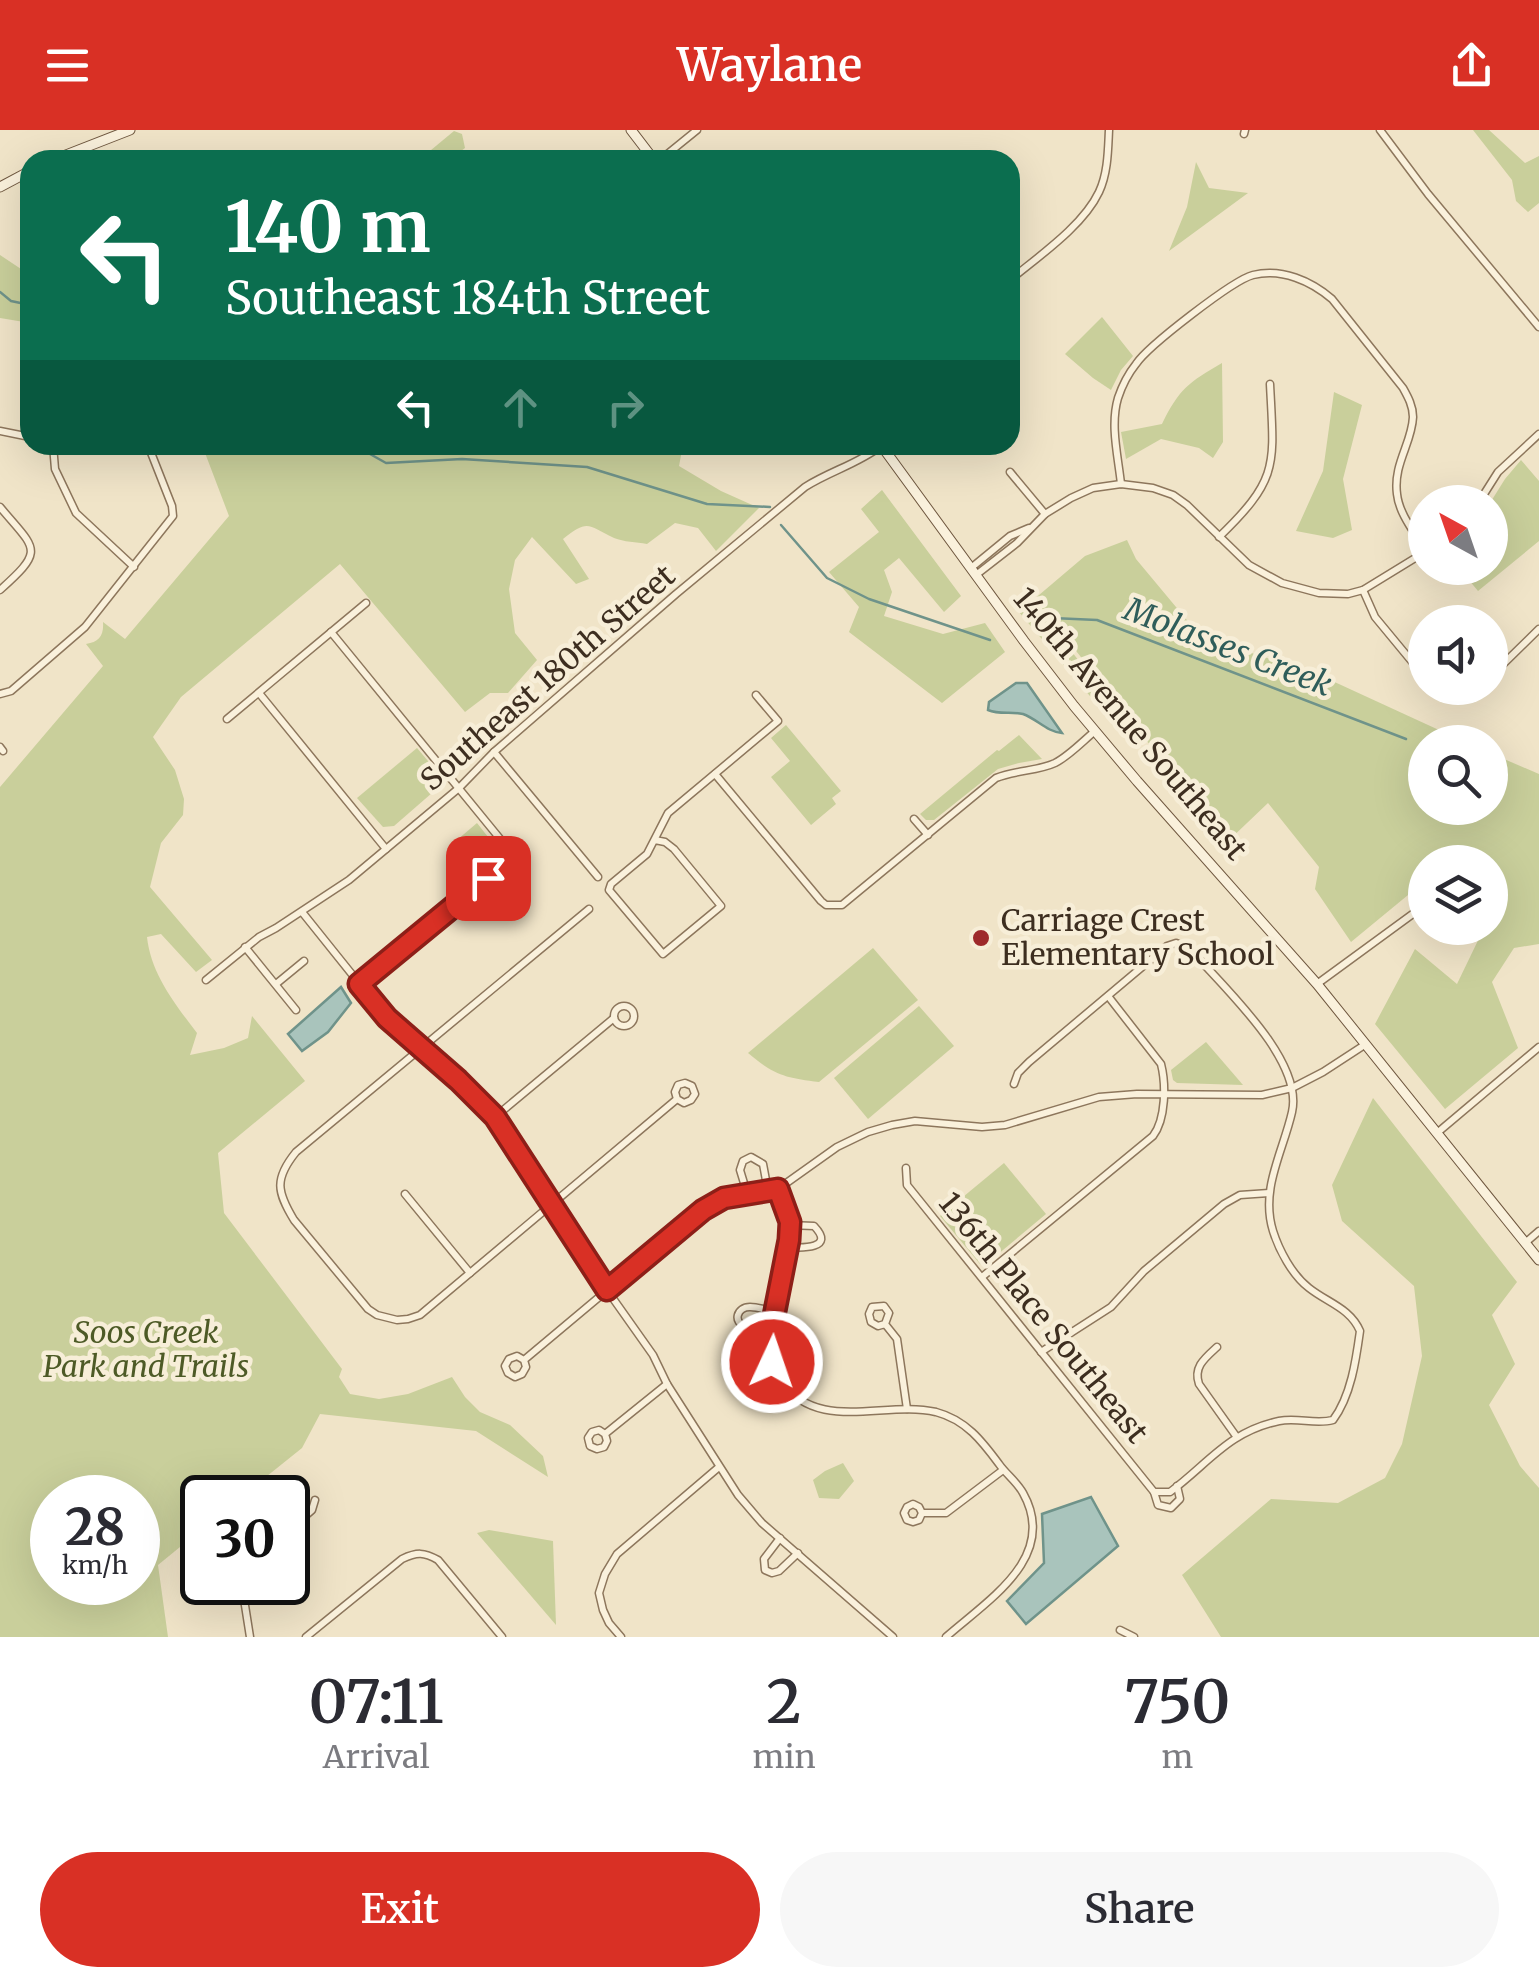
<!DOCTYPE html>
<style>
:root{--surface:#fff;--page:#f7f7f7;--text:#2b2b33;--muted:#7c7c81;--accent:#d93025}
body{margin:0;font-family:Merriweather,serif;background:var(--page);color:var(--text);height:100vh;display:flex;flex-direction:column;font-size:38px;white-space:nowrap}
*{box-sizing:border-box;margin:0}
p{font-size:32px;color:var(--muted)}
.icon{flex:none;width:55px;height:55px;fill:none;stroke:currentColor;stroke-width:2;stroke-linecap:round;stroke-linejoin:round}
.map{position:relative;height:1507px;overflow:hidden}
.panel{display:flex;flex-direction:column;background:var(--surface);flex:1}
.panel>*{flex:none}
.guide{position:absolute;left:20px;top:20px;width:1000px;height:305px;border-radius:30px;box-shadow:0 10px 40px #0002;background:#0b6e4f;color:#fff;overflow:hidden}
.needle{width:65px;rotate:320deg}
.tools{position:absolute;left:1408px;top:355px;display:grid;gap:20px}
.tools a{display:grid;place-items:center;width:100px;height:100px;border-radius:50%;background:var(--surface);box-shadow:0 10px 40px #0002;font-size:50px}
.speed{position:absolute;left:30px;top:1345px;display:flex;gap:20px;font-size:50px;font-weight:700;text-align:center}
.speed>*{display:grid;place-content:center;width:130px;height:130px;border-radius:50%;background:var(--surface);box-shadow:0 10px 40px #0002;line-height:1}
.speed small{font-size:25px;font-weight:400}
.speed .limit{border:5px solid #111;border-radius:15px;background:#fff;color:#111}
.pin{position:absolute;display:grid;place-items:center;width:85px;height:85px;color:#fff;margin:-42px;border-radius:20px;box-shadow:0 5px 15px #0006}
.me{position:absolute;width:110px;margin:-55px;rotate:3deg;stroke-linejoin:round;filter:drop-shadow(0 0 8px #0008)}
.turn{display:flex;align-items:center;gap:35px;height:210px;padding:0 40px;font-size:45px}
.turn .icon{width:130px;height:130px;stroke-width:2.5}
.turn b{display:block;font-size:70px;line-height:85px}
.lanes{display:flex;align-items:center;height:95px;padding:0 40px;background:#0003;justify-content:center;gap:50px;direction:ltr}
.lanes .off{opacity:.35}
.eta{display:flex;justify-content:space-evenly;align-items:center;height:170px;text-align:center}
.eta b{font-size:60px;font-weight:600;line-height:70px}
.primary-button{display:flex;gap:20px;margin-top:auto;padding:20px 40px}
.primary-button a{flex:1;height:115px;border-radius:60px;background:var(--accent);color:#fff;font-size:40px;font-weight:600;line-height:115px;text-align:center}
.primary-button a+a{background:var(--page);color:var(--text)}
header{display:flex;justify-content:space-between;align-items:center;height:130px;padding:0 40px;background:var(--accent);color:#fff;font-size:45px;font-weight:600}
.map>svg:first-child{display:block}
.green{fill:#c9cf9b;fill-rule:evenodd}
.water{fill:#a9c4bc;stroke:#6f938a;stroke-width:2.5}
.lines{fill:none;stroke-linecap:round;stroke-linejoin:round}
.stream{stroke:#6f938a;stroke-width:2.5}
.street-casing{stroke:#8d765c;stroke-width:9}
.secondary-casing{stroke:#6f573f;stroke-width:11}
.street{stroke:#faf1dc;stroke-width:6}
.secondary{stroke:#faf1dc;stroke-width:9}
.route-casing{stroke:#8d1f18;stroke-width:25}
.route{stroke:#d93025;stroke-width:18}
.poi-dot{fill:#9e2a2b;stroke:#f7eed8;stroke-width:4}
.labels{text-anchor:middle;stroke-width:9;stroke-linejoin:round;paint-order:stroke}
.street-label{font-size:30px;fill:#3d2e20;stroke:#f7eed8}
.poi-label{font-size:30px;fill:#3d2e20;stroke:#f7eed8;text-anchor:start}
.park-label{font-size:30px;font-style:italic;fill:#4d5a26;stroke:#f7eed8}
.water-label{font-size:32px;font-style:italic;fill:#2f5d5a;stroke:#f7eed8}
</style>
<header><svg class="icon" aria-label="menu" viewBox="0 0 24 24"><path d="M4 6h16M4 12h16M4 18h16"/></svg>Waylane<svg class="icon" aria-label="share" viewBox="0 0 24 24"><path d="M12 15V3M7 8l5-5 5 5M5 13v7h14v-7"/></svg></header>
<div class="map">
<svg width="1539" height="1507" viewBox="0 0 1539 1507">
<rect width="100%" height="100%" fill="#f0e4c8"/>
<!-- green -->
<g class="green">
<path d="M1473 0H1489L1525 33 1539 26V73L1528 82 1516 71 1512 50Z"/>
<path d="M454 1 462 4 465 18 449 30H419Z"/>
<path d="M1196 32 1209 58 1248 63 1169 121 1187 77Z"/>
<path d="M0 125 30 145V193L0 188Z"/>
<path d="M1102 187 1133 226 1121 240 1111 260 1093 248 1065 224Z"/>
<path d="M1222 233 1223 312 1213 328 1199 318 1161 309 1126 329 1121 302 1162 294C1179 259 1189 252 1222 233Z"/>
<path d="M1334 262 1362 275 1343 349 1352 400 1333 408 1296 401 1323 341Z"/>
<path d="M202 315H683L679 336 721 361 759 378 716 421 698 398 675 393 647 414C636 412 624 412 614 408 588 396 589 388 563 409L589 449 576 454 532 407 515 430 509 459 515 503 537 530 508 563H490L465 582 340 434 181 567 153 607 175 640 184 669 183 685 161 713 150 757 212 830 196 842 161 804 147 807C151 844 175 874 197 903L190 925 224 918 248 908 252 886 305 951 218 1023 224 1083 342 1239 339 1247 350 1264 379 1269 408 1264 452 1247 465 1267 480 1282 510 1295 543 1326 548 1347 476 1301 320 1284 302 1318 241 1367 202 1368V1399L158 1435 168 1507H0V657L103 536 86 514C99 512 104 506 103 492L125 509 229 386ZM52 1368H138V1452H52Z"/>
<path d="M1521 330 1539 351V411L1478 461 1459 438H1490V373L1505 349Z"/>
<path d="M882 360 961 466 944 482 899 428 884 440 892 462 884 486 943 504 985 493 1005 522 942 573 849 502 859 477 829 442 879 402 861 379Z"/>
<path d="M1127 410 1136 429 1201 507 1315 543 1465 612H1425V678H1490V623L1539 644V814L1514 818 1492 852 1518 918 1445 979 1375 894 1415 819 1457 854 1484 798H1490V785L1494 777 1490 774V732H1425V751L1351 812 1315 759 1319 737 1268 673 1225 714 1148 630 1154 620 1051 489 1048 491 1141 611 1133 617 1019 482 1085 426Z"/>
<path d="M786 595 841 661 832 668 836 674 811 695 771 647 790 631 771 608Z"/>
<path d="M1019 605 1042 629 1019 633 998 639 934 690H926L920 684 997 620 999 621Z"/>
<path d="M417 618 439 644 440 656 394 696 383 697 357 668Z"/>
<path d="M477 693C498 720 507 724 476 748L450 716Z"/>
<path d="M873 818 918 870 819 952C785 948 774 945 748 923Z"/>
<path d="M919 876 954 916 868 989 834 948Z"/>
<path d="M1206 912 1243 955 1177 953 1173 950 1171 940Z"/>
<path d="M1373 968 1517 1152 1492 1185 1515 1234 1489 1275 1520 1336 1539 1358V1507H1221L1182 1445 1271 1369 1338 1373 1385 1348 1402 1314 1422 1226 1414 1156 1342 1091 1332 1055Z"/>
<path d="M1004 1033 1046 1084 985 1135 980 1134 940 1086Z"/>
<path d="M843 1333 854 1351 839 1369 819 1368 813 1350 825 1341Z"/>
<path d="M489 1400 553 1411 556 1495 477 1403Z"/>
</g>
<!-- water -->
<g class="water">
<path d="M1016 553H1027L1062 603C1047 602 1037 589 1023 584 1011 581 1000 585 988 580L989 572Z"/>
<path d="M341 857 351 873 328 902 302 921 288 904Z"/>
<path d="M1091 1367 1118 1416 1026 1494 1007 1471 1044 1433 1042 1384Z"/>
</g>
<g class="lines">
<!-- stream -->
<g class="stream">
<path d="M0 162 11 171 30 175"/>
<path d="M354 315 386 333 462 329 587 337 707 374 770 377"/>
<path d="M781 395 827 448 869 469 990 510"/>
<path d="M1030 487 1097 490 1406 609"/>
</g>
<!-- street casing -->
<g class="street-casing">
<g id="street">
<path d="M1380 0 1428 64 1539 197"/>
<path d="M1244 4 1245 0"/>
<path d="M660 30 697 0"/>
<path d="M1010 150C1039 126 1083 96 1099 62 1108 43 1108 20 1109 0"/>
<path d="M0 301 30 307"/>
<path d="M53 315 55 339 76 383 134 437"/>
<path d="M1010 342 1045 384"/>
<path d="M1121 354C1118 326 1110 295 1118 268 1122 256 1128 244 1136 234 1148 216 1233 150 1253 145 1282 138 1311 151 1332 169L1403 258C1408 267 1413 276 1413 287 1412 313 1393 334 1397 364 1399 384 1415 403 1425 420"/>
<path d="M1479 372 1498 342 1539 304"/>
<path d="M0 377C36 420 46 419 0 460"/>
<path d="M1219 407C1280 348 1274 335 1270 254"/>
<path d="M971 438 1010 406 1029 398"/>
<path d="M976 445 1017 413 1045 384 1071 368 1093 358 1121 354 1153 358 1173 365 1187 375 1249 435 1282 453 1319 463 1348 464 1363 460 1425 422"/>
<path d="M1363 460 1375 487 1418 539 1425 545"/>
<path d="M331 502 501 710 505 724 498 740 359 854"/>
<path d="M1490 547 1539 499"/>
<path d="M259 563 386 719"/>
<path d="M0 564 11 561 85 497 173 386 172 376 148 315"/>
<path d="M227 589 366 473"/>
<path d="M0 617 3 621"/>
<path d="M494 622 598 747"/>
<path d="M715 644 821 771 826 775H842L996 648C1016 640 1038 641 1055 633 1069 626 1083 611 1095 601"/>
<path d="M914 689 928 705"/>
<path d="M655 710 665 712 674 719 721 776 663 824 609 760 611 754 647 724 668 683 778 591 756 565"/>
<path d="M589 779 296 1022C274 1049 277 1062 294 1090L368 1179 377 1185 397 1190 408 1189 420 1185 677 969 684 973 691 970 695 964 692 956 685 953 678 955 675 962 677 969"/>
<path d="M302 782 387 888 458 950 495 987 607 1160 653 1225 667 1254 738 1365 762 1393 893 1507"/>
<path d="M245 817 296 880"/>
<path d="M206 850 259 807 276 798 349 750 459 658 494 622 676 464 805 357C830 341 858 334 881 316"/>
<path d="M276 854 304 831"/>
<path d="M1317 854 1425 775"/>
<circle cx="624" cy="886" r="10"/>
<path d="M495 987 614 888"/>
<path d="M1437 1003 1539 917"/>
<path d="M906 1038 907 1055 1154 1362H1170C1209 1333 1228 1302 1279 1291 1298 1287 1315 1295 1333 1290 1351 1266 1356 1230 1360 1201 1350 1178 1328 1173 1309 1158 1292 1145 1279 1120 1273 1101 1260 1059 1283 1022 1292 982 1304 930 1223 857 1190 819L1176 813 1167 816 1029 932 1018 943 1014 954"/>
<path d="M778 1059C784 1076 791 1092 789 1110 786 1155 754 1209 781 1250 816 1304 885 1270 936 1282 966 1290 982 1311 999 1334 1006 1344 1017 1352 1023 1363 1059 1427 988 1470 946 1507"/>
<path d="M747 1063 740 1040 743 1031 751 1027 763 1034 768 1061"/>
<path d="M405 1064 470 1143"/>
<path d="M1525 1113 1539 1101"/>
<path d="M788 1117C802 1118 836 1119 814 1096L789 1095"/>
<path d="M982 1147 1153 1006C1166 989 1166 954 1161 934L1108 866"/>
<path d="M885 1194 878 1196 871 1192 869 1184 872 1177 884 1176 889 1183 885 1194 897 1209 907 1279"/>
<path d="M771 1201C763 1200 753 1200 746 1197 732 1192 737 1177 750 1177 758 1177 767 1180 775 1182"/>
<path d="M1217 1217C1205 1228 1193 1237 1199 1254L1236 1306"/>
<path d="M1041 1222 1111 1177 1144 1141 1224 1074 1240 1065 1269 1063"/>
<path d="M524 1230 526 1237 522 1244 515 1247 508 1243 505 1236 509 1229 517 1226 524 1230 703 1080 724 1068 778 1059 837 1017 868 1002 892 995 915 991 982 997 1005 995 1099 967 1137 964 1262 965 1292 958 1323 942 1366 914"/>
<path d="M605 1304 599 1300 592 1302 588 1308 590 1316 597 1319 604 1317 607 1311 605 1304 667 1254"/>
<path d="M1154 1362 1158 1375 1171 1378 1180 1369 1177 1356"/>
<path d="M922 1383 919 1390 913 1392 907 1390 904 1383 907 1377 913 1374 919 1377 922 1383H946L1003 1340"/>
<path d="M288 1401 312 1380 315 1370"/>
<path d="M780 1408 764 1429 765 1440 772 1443 779 1441 798 1423"/>
<path d="M244 1452V1469L250 1507"/>
<path d="M1120 1500 1134 1507"/>
<path d="M306 1507 402 1429C417 1422 424 1422 438 1430L502 1507"/>
<path d="M621 1507 609 1493 603 1480 599 1463 605 1444 617 1424 719 1337"/>
</g>
</g>
<!-- secondary casing -->
<g class="secondary-casing">
<g id="secondary">
<path d="M631 0 654 30"/>
<path d="M53 30 130 0"/>
<path d="M0 57 30 41"/>
<path d="M881 315 1024 511 1074 576 1137 651 1317 854 1539 1130"/>
</g>
</g>
<!-- street -->
<use href="#street" class="street"/>
<!-- secondary -->
<use href="#secondary" class="secondary"/>
</g>
<g class="lines">
<!-- route casing -->
<g class="route-casing">
<path id="route" d="M488 748 359 854 387 888 458 950 495 987 607 1160 703 1080 724 1068 778 1059 790 1092 789 1110 771 1201 772 1232"/>
</g>
<!-- route -->
<use href="#route" class="route"/>
</g>
<!-- markers -->
<circle class="poi-dot" cx="981" cy="808" r="10"/>
<g class="labels">
<!-- street labels -->
<g class="street-label">
<text transform="translate(548 548) rotate(-41)" y="10">Southeast 180th Street</text>
<text transform="translate(1130 594) rotate(50)" y="10">140th Avenue Southeast</text>
<text transform="translate(1043 1188) rotate(51)" y="10">136th Place Southeast</text>
</g>
<!-- poi labels -->
<g class="poi-label">
<text x="1001" y="801">Carriage Crest<tspan x="1001" dy="34">Elementary School</tspan></text>
</g>
<!-- park labels -->
<g class="park-label">
<text x="146" y="1213">Soos Creek<tspan x="146" dy="34">Park and Trails</tspan></text>
</g>
<!-- water labels -->
<g class="water-label">
<text transform="translate(1228 517) rotate(21)" y="11">Molasses Creek</text>
</g>
</g>
</svg>
<div class="tools">
<a><svg class="needle" viewBox="-14 -14 28 28"><path d="M0-13l5 13h-10z" fill="#e53935"/><path d="M0 13l5-13h-10z" fill="#7c7c81"/></svg></a>
<a><svg class="icon" aria-label="sound" viewBox="0 0 24 24"><path d="M4 9h4l5-4v14l-5-4H4zM17 9q2 3 0 6"/></svg></a>
<a><svg class="icon" aria-label="search" viewBox="0 0 24 24"><circle cx="10" cy="10" r="6"/><path d="M15 15l6 6"/></svg></a>
<a><svg class="icon" aria-label="layers" viewBox="0 0 24 24"><path d="M12 4l9 5-9 5-9-5zM3 14l9 5 9-5"/></svg></a>
</div>
<div class="speed"><div>28<small>km/h</small></div><div class="limit">30</div></div>
<div class="pin" style="left:488px;top:748px;background:#d93025"><svg class="icon" aria-label="arrive" viewBox="0 0 24 24"><path d="M6 21V4h12l-3 4 3 4H6"/></svg></div>
<svg class="me" style="left:772px;top:1232px" viewBox="-20 -20 40 40"><circle r="17" fill="#d93025" stroke="#fff" stroke-width="3"/><path d="M0-11L8 9 0 5-8 9z" fill="#fff"/></svg>
<div class="guide">
<div class="turn"><svg class="icon" aria-label="left" viewBox="0 0 24 24"><path d="M17 20v-9H6M10 6l-5 5 5 5"/></svg><div><b>140 m</b>Southeast 184th Street</div></div>
<div class="lanes"><svg class="icon" aria-label="left" viewBox="0 0 24 24"><path d="M17 20v-9H6M10 6l-5 5 5 5"/></svg><svg class="icon off" aria-label="ahead" viewBox="0 0 24 24"><path d="M12 20V5M6 11l6-6 6 6"/></svg><svg class="icon off" aria-label="right" viewBox="0 0 24 24"><path d="M7 20v-9h11M14 6l5 5-5 5"/></svg></div>
</div>
</div>
<section class="panel">
<div class="eta">
<div><b>07:11</b><p>Arrival</p></div>
<div><b>2</b><p>min</p></div>
<div><b>750</b><p>m</p></div>
</div>
<div class="primary-button"><a>Exit</a><a>Share</a></div>
</section>
